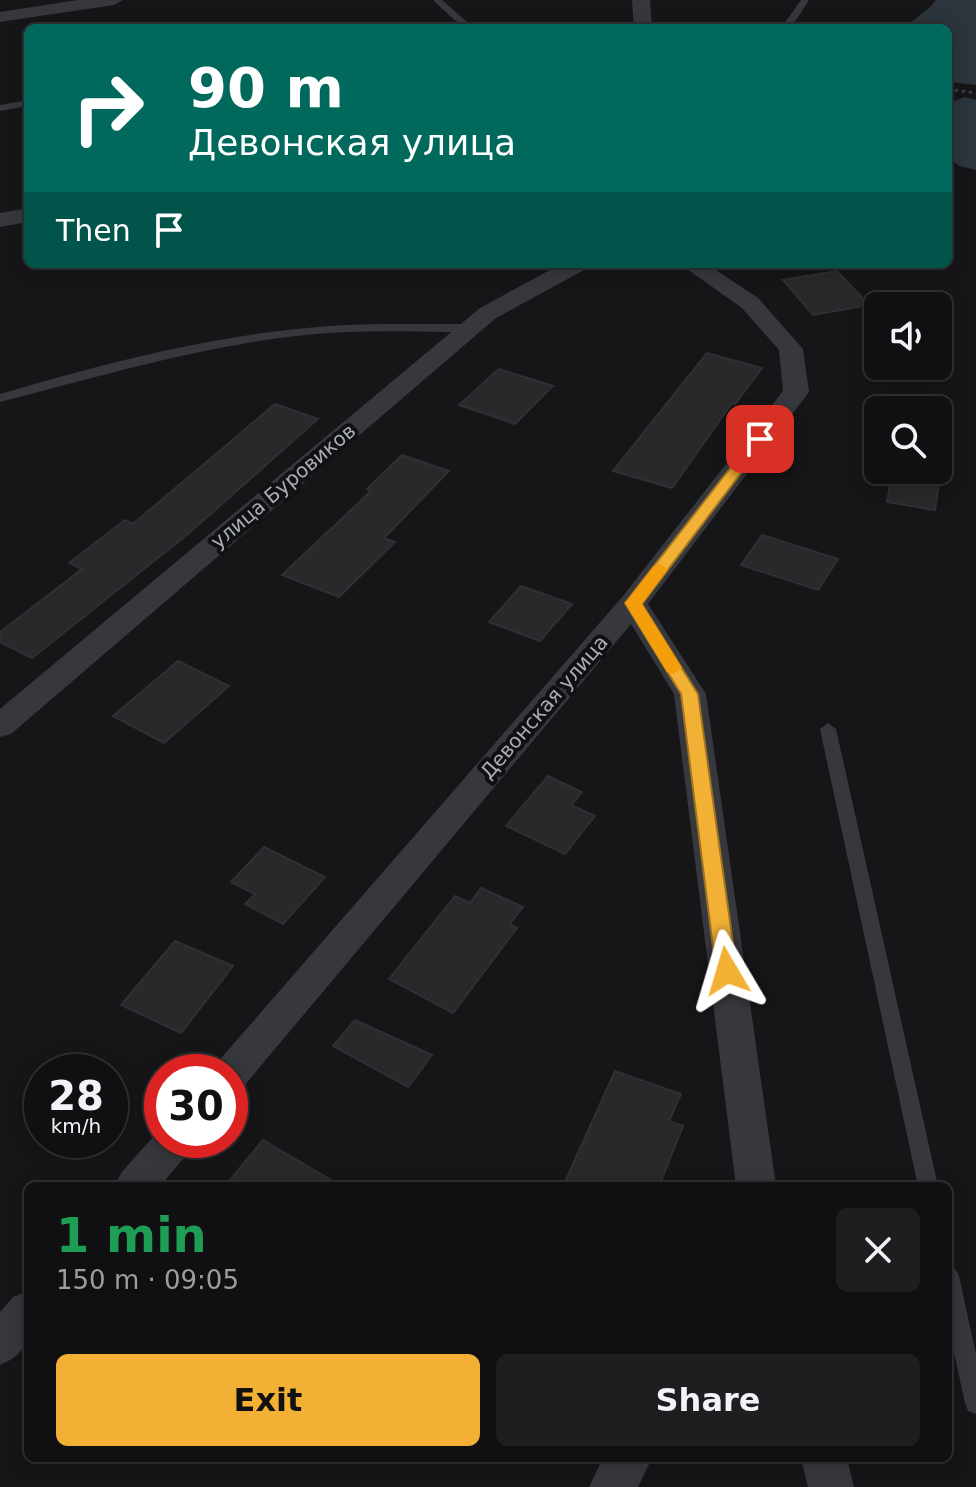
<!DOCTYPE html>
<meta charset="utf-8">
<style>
:root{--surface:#101012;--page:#1e1e20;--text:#f1f3f6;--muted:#9c9d9f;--line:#303032;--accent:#f2b134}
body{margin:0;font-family:"DejaVu Sans",sans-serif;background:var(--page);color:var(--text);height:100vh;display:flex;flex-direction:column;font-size:30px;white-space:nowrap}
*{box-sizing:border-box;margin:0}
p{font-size:26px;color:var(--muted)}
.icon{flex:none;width:44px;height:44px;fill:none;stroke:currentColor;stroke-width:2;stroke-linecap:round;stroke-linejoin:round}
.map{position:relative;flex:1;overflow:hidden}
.drawer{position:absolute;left:24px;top:1182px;width:928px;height:280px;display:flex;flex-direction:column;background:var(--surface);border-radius:12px;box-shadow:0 4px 20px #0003,0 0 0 2px var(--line)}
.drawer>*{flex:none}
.guide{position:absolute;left:24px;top:24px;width:928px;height:244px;border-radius:12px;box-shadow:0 4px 20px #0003,0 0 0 2px var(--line);background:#00695c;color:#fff;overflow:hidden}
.fabs{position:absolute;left:864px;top:292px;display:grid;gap:16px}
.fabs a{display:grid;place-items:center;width:88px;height:88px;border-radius:12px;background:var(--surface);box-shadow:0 4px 20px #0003,0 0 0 2px var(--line);font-size:40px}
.speed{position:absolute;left:24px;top:1054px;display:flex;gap:16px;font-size:40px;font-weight:700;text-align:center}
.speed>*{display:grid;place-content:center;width:104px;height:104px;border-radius:50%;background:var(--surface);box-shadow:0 4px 20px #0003,0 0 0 2px var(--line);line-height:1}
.speed small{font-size:20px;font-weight:400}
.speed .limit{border:12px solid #d22;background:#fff;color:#111}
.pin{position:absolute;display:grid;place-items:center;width:68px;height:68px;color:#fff;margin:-34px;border-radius:16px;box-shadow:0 4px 12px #0006}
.me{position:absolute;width:88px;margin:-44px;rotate:353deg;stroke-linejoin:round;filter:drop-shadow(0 0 6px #0008)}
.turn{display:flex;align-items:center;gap:28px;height:168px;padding:0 32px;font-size:36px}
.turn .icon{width:104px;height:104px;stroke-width:2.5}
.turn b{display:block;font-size:56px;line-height:68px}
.then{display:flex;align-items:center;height:76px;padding:0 32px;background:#0003;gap:16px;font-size:30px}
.round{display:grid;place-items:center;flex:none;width:84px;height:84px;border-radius:12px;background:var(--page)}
.summary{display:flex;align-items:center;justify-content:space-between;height:136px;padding:0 32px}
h1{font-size:48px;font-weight:800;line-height:60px;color:#1e9e55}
.cta{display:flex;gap:16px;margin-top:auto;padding:16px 32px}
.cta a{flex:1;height:92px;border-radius:12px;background:var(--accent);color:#111;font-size:32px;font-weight:800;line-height:92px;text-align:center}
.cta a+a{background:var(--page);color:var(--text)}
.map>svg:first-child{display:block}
.water{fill:#2c353c}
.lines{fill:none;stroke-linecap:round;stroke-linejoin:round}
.river{fill:#2c353c;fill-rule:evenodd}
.building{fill:#29292c;stroke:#303034;stroke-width:2}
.path{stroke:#3d3f44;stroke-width:3;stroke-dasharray:3 4;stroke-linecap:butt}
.lane{fill:#37383d;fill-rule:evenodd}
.street{fill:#37383d;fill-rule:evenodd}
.route{fill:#f2b134;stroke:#9d7322;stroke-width:2}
.slow{fill:#f59e0b}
.labels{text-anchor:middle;stroke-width:8;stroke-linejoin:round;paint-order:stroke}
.street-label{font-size:20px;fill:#a8adb8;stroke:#111113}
</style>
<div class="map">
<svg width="976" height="1487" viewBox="0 0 976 1487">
<rect width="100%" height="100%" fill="#161618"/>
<!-- water -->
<path class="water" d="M936 0H976V85L948 82V28H907C915 16 928 12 936 0Z"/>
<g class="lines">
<!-- river -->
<path class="river" d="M965 97 976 100V170L959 166 948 157V103Z"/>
</g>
<!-- building -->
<g class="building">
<path d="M837 271 869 305 813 315 783 280Z"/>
<path d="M707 353 762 368 735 404 732 403 672 488 613 471Z"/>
<path d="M499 369 553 386 515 424 459 405Z"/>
<path d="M275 404 318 419 188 534 32 658 0 642V632L82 569 69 563 125 520 133 524Z"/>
<path d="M402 455 449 471 384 538 395 542 339 597 282 575 371 491 367 489Z"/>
<path d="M893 470H941L935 510 887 502Z"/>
<path d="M762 535 838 559 818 590 741 565Z"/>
<path d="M521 586 572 604 540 641 489 622Z"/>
<path d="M178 661 229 686 164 743 113 716Z"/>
<path d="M548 776 582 792 571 805 595 816 565 854 506 826Z"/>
<path d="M264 847 325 877 283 924 245 904 255 894 231 882Z"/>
<path d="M481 888 523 907 510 924 517 928 453 1013 389 979 455 896 470 903Z"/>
<path d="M175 941 233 966 181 1033 121 1005Z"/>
<path d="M355 1020 432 1055 408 1087 333 1046Z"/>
<path d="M615 1071 681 1094 669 1121 683 1126 659 1186H563Z"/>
<path d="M263 1140 341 1186H225Z"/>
</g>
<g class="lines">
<!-- path -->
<path class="path" d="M948 89 976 93"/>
<!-- lane -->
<g class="lane">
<path d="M433 0H442L474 28H463Z"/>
<path d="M801 0H809L791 28H781Z"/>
<path d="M28 100V106L0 111V105Z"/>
<path d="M388 324H470L476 328 470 332C415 332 360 329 305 335 200 346 101 376 0 402V394C126 357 255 324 388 324Z"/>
<path d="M828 723 836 729 938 1186H918L820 729Z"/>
<path d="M948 1266 955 1269 959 1276 976 1354V1414L968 1411 965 1403 948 1325Z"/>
</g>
<!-- street -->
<g class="street">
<path d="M78 0H123L114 5 0 22V12Z"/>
<path d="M632 0H650L652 28H634Z"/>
<path d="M28 208V222L0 227V213Z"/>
<path d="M561 264H589L586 269 496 318 11 734 0 737V709L480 308Z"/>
<path d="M680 264H707L758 298 803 349 809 392 648 604 706 694 776 1186H736L674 694 631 624 244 1086 230 1091V1072H212L216 1064 623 596 783 391 779 350 742 308Z"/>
<path d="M161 1128 162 1140H195L189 1152 160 1186H115L121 1173Z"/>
<path d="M28 1291C28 1325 37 1350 0 1365V1312L13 1297Z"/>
<path d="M603 1458H652L638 1487H589Z"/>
<path d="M801 1458H847L854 1487H808Z"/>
</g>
</g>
<!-- route -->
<path class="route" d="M760 434 767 439 642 604 698 694 737 971 734 977 727 979 719 977 716 971 681 694 625 603 755 436Z"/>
<!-- slow -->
<path class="slow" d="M660 564 668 569 642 604 682 668 673 674 667 672 625 603 654 566Z"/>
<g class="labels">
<!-- street labels -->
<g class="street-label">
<text transform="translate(283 486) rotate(-40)" y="7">улица Буровиков</text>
<text transform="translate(544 707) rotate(-49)" y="7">Девонская улица</text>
</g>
</g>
</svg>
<div class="fabs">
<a><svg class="icon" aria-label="sound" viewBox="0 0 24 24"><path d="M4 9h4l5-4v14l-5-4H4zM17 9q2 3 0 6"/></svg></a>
<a><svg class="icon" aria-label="search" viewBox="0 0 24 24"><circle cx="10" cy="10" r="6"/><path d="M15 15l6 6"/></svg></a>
</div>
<div class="speed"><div>28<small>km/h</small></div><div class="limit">30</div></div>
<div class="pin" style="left:760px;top:439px;background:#d93025"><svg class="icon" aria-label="arrive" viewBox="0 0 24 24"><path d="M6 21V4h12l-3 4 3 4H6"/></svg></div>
<svg class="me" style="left:727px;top:971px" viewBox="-20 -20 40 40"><path d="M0-17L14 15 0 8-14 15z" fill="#f2b134" stroke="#fff" stroke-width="4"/></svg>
<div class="guide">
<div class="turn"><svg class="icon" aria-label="right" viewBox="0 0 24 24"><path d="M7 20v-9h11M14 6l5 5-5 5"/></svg><div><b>90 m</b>Девонская улица</div></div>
<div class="then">Then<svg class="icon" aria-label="arrive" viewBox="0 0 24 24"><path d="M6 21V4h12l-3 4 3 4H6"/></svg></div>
</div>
<section class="drawer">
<div class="summary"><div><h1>1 min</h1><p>150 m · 09:05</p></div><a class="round"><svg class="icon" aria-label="close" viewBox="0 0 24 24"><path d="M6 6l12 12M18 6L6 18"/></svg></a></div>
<div class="cta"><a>Exit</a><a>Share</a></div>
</section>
</div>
